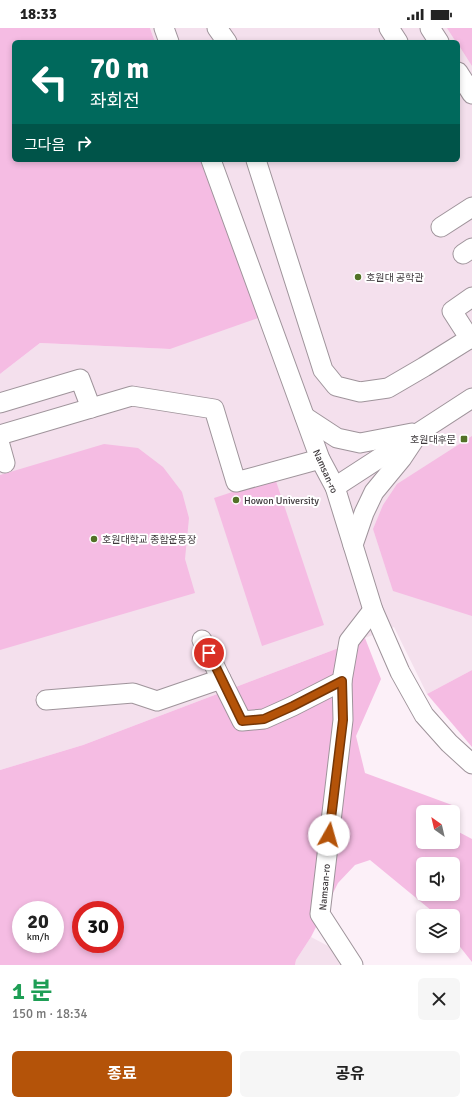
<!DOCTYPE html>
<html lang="ko">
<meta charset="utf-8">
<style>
:root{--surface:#fff;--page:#f6f6f6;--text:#222;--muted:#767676;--accent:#b45309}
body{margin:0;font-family:Signika,"Noto Sans KR",sans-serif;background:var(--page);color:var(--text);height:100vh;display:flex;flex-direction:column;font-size:15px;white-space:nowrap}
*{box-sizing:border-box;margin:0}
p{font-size:13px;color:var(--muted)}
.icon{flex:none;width:22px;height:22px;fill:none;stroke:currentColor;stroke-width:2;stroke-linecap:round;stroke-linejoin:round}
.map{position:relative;height:937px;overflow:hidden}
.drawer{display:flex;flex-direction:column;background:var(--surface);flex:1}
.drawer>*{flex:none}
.hud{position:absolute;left:12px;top:12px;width:448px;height:122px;border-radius:6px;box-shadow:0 2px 6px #0003;background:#00695c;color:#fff;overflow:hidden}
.needle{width:26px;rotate:326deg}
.controls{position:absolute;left:416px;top:777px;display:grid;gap:8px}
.controls a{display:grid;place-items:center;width:44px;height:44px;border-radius:6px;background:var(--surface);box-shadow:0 2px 6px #0003;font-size:20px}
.speed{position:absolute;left:12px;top:873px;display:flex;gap:8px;font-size:20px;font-weight:700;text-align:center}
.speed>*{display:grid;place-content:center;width:52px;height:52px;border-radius:50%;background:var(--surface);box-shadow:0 2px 6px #0003;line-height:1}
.speed small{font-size:10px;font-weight:400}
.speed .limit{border:6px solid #d22;background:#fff;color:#111}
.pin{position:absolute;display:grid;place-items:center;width:34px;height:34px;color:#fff;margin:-17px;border:2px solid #fff;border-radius:50%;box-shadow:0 1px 4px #0007}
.me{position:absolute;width:44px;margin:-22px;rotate:7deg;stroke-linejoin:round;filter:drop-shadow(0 0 3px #0008)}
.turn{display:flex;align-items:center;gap:14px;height:84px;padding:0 12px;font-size:18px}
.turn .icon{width:52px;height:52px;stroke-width:2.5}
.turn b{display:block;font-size:28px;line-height:34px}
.then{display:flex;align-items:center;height:38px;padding:0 12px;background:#0003;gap:8px;font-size:15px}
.round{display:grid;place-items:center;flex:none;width:42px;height:42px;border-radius:6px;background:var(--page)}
.overview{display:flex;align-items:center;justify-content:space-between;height:68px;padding:0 12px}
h1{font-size:24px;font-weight:700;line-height:30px;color:#1e9e55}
.button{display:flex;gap:8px;margin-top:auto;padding:8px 12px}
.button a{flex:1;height:46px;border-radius:6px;background:var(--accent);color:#fff;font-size:16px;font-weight:700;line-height:46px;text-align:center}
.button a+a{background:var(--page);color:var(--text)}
.status{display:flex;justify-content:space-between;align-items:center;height:28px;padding:0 20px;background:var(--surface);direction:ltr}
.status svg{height:11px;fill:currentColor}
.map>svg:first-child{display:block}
.built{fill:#f4e0ed}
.green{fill:#f5bce3;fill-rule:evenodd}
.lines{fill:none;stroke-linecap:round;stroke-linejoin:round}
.minor-casing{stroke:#9f949b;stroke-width:21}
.minor{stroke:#fff;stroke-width:19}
.route-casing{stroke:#753606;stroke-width:10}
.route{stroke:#b45309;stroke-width:7}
.poi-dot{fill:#527127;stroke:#fff;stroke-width:1.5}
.labels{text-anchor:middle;stroke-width:4;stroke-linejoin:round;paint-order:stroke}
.poi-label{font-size:10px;fill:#3d383b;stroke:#fff;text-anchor:start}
.street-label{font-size:10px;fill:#3d383b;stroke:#fff}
</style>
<div class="status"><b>18:33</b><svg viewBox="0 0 49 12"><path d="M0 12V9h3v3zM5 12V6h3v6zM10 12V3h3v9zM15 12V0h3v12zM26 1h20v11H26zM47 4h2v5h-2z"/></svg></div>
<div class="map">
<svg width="472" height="937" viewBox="0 0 472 937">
<rect width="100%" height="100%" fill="#fcf0f8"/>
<!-- built -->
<g class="built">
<path d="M150 0H472V642L427 666 394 599 83 717 0 742V346L40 315 170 321 218 179 200 132H458V14H155Z"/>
<path d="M311 909 330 919 340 937H295L296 932Z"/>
</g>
<!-- green -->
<g class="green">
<path d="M0 0H150L155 14H14V132H200L261 289 170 321 40 315 0 346Z"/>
<path d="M447 0H472V38L458 16V14H456Z"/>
<path d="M472 408V588L393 563 373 501 383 477 397 456Z"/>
<path d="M104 416 138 420 163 439 182 464 189 490 185 531 195 565 0 622V447Z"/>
<path d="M275 450 324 597 262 618 214 470Z"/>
<path d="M365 610 381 651 356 708 365 745 452 777 451 784H423V814H453V801L472 811V934L453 910V888H436L432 883 370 832 355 837 338 855 311 909 296 932 295 937H0V742L83 717ZM423 836H453V866H423ZM21 882H55V916H21ZM81 882H115V916H81Z"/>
<path d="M472 642V719L427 666Z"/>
</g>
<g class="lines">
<!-- minor casing -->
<g class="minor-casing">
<g id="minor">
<path d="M164 0 169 14"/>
<path d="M217 0 227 14"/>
<path d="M389 0 398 14"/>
<path d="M430 0 439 14"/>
<path d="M458 44 472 66"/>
<path d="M211 132 320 431 335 459 373 582 400 644 424 687 449 715 472 736"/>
<path d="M256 132 323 342 336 358 360 364 388 360 424 339 472 309"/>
<path d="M441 199 472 179"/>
<path d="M463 226 472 220"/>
<path d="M470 311 452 283 472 269"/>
<path d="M0 375 80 351 91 380"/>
<path d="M305 389 337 410 360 415 412 405"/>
<path d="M0 407 132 368 214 381 236 454 320 431"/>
<path d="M0 417 5 435"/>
<path d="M335 459 472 370"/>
<path d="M353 517 364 485 374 464 402 430 414 412"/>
<path d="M202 612 221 651"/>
<path d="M342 653 343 692 320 886 353 937"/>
<path d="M46 672 133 665 157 673 221 651 242 693 264 691 293 678 342 653 349 613 373 582"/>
</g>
</g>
<!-- minor -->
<use href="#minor" class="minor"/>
</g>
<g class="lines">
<!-- route casing -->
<g class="route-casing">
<path id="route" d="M209 625 242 693 264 691 293 678 342 653 343 692 329 807"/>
</g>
<!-- route -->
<use href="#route" class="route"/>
</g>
<!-- markers -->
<g class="poi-dot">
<circle cx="358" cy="249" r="4"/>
<rect x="460" y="407" width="8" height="8" rx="2"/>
<circle cx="236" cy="472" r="4"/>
<circle cx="94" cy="511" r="4"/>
</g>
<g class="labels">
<!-- poi labels -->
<g class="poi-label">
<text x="366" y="253">호원대 공학관</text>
<text x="456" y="415" text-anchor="end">호원대후문</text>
<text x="244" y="476">Howon University</text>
<text x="102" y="515">호원대학교 종합운동장</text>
</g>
<!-- street labels -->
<g class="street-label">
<text transform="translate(326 443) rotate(66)" y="4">Namsan-ro</text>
<text transform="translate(324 859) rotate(-85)" y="4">Namsan-ro</text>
</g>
</g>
</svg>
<div class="controls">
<a><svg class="needle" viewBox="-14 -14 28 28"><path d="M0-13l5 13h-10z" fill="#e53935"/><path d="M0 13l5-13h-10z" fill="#767676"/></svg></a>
<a><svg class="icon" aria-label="sound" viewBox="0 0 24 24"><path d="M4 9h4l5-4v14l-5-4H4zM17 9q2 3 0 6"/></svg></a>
<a><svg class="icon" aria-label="layers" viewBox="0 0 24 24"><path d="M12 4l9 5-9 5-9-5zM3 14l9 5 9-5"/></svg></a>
</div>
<div class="speed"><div>20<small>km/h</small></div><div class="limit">30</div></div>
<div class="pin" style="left:209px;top:625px;background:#d93025"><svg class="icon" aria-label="arrive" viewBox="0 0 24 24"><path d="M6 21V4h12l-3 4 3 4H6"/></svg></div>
<svg class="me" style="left:329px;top:807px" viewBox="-20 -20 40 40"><circle r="19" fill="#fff"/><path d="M0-13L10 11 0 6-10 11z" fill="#b45309"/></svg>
<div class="hud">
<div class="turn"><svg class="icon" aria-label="left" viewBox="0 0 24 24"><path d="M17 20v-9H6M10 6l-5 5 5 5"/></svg><div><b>70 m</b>좌회전</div></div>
<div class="then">그다음<svg class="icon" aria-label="right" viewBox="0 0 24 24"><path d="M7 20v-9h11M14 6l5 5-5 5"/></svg></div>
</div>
</div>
<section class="drawer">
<div class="overview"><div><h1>1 분</h1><p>150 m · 18:34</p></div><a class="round"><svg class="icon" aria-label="close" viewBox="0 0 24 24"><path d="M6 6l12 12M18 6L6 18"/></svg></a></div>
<div class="button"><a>종료</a><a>공유</a></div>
</section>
